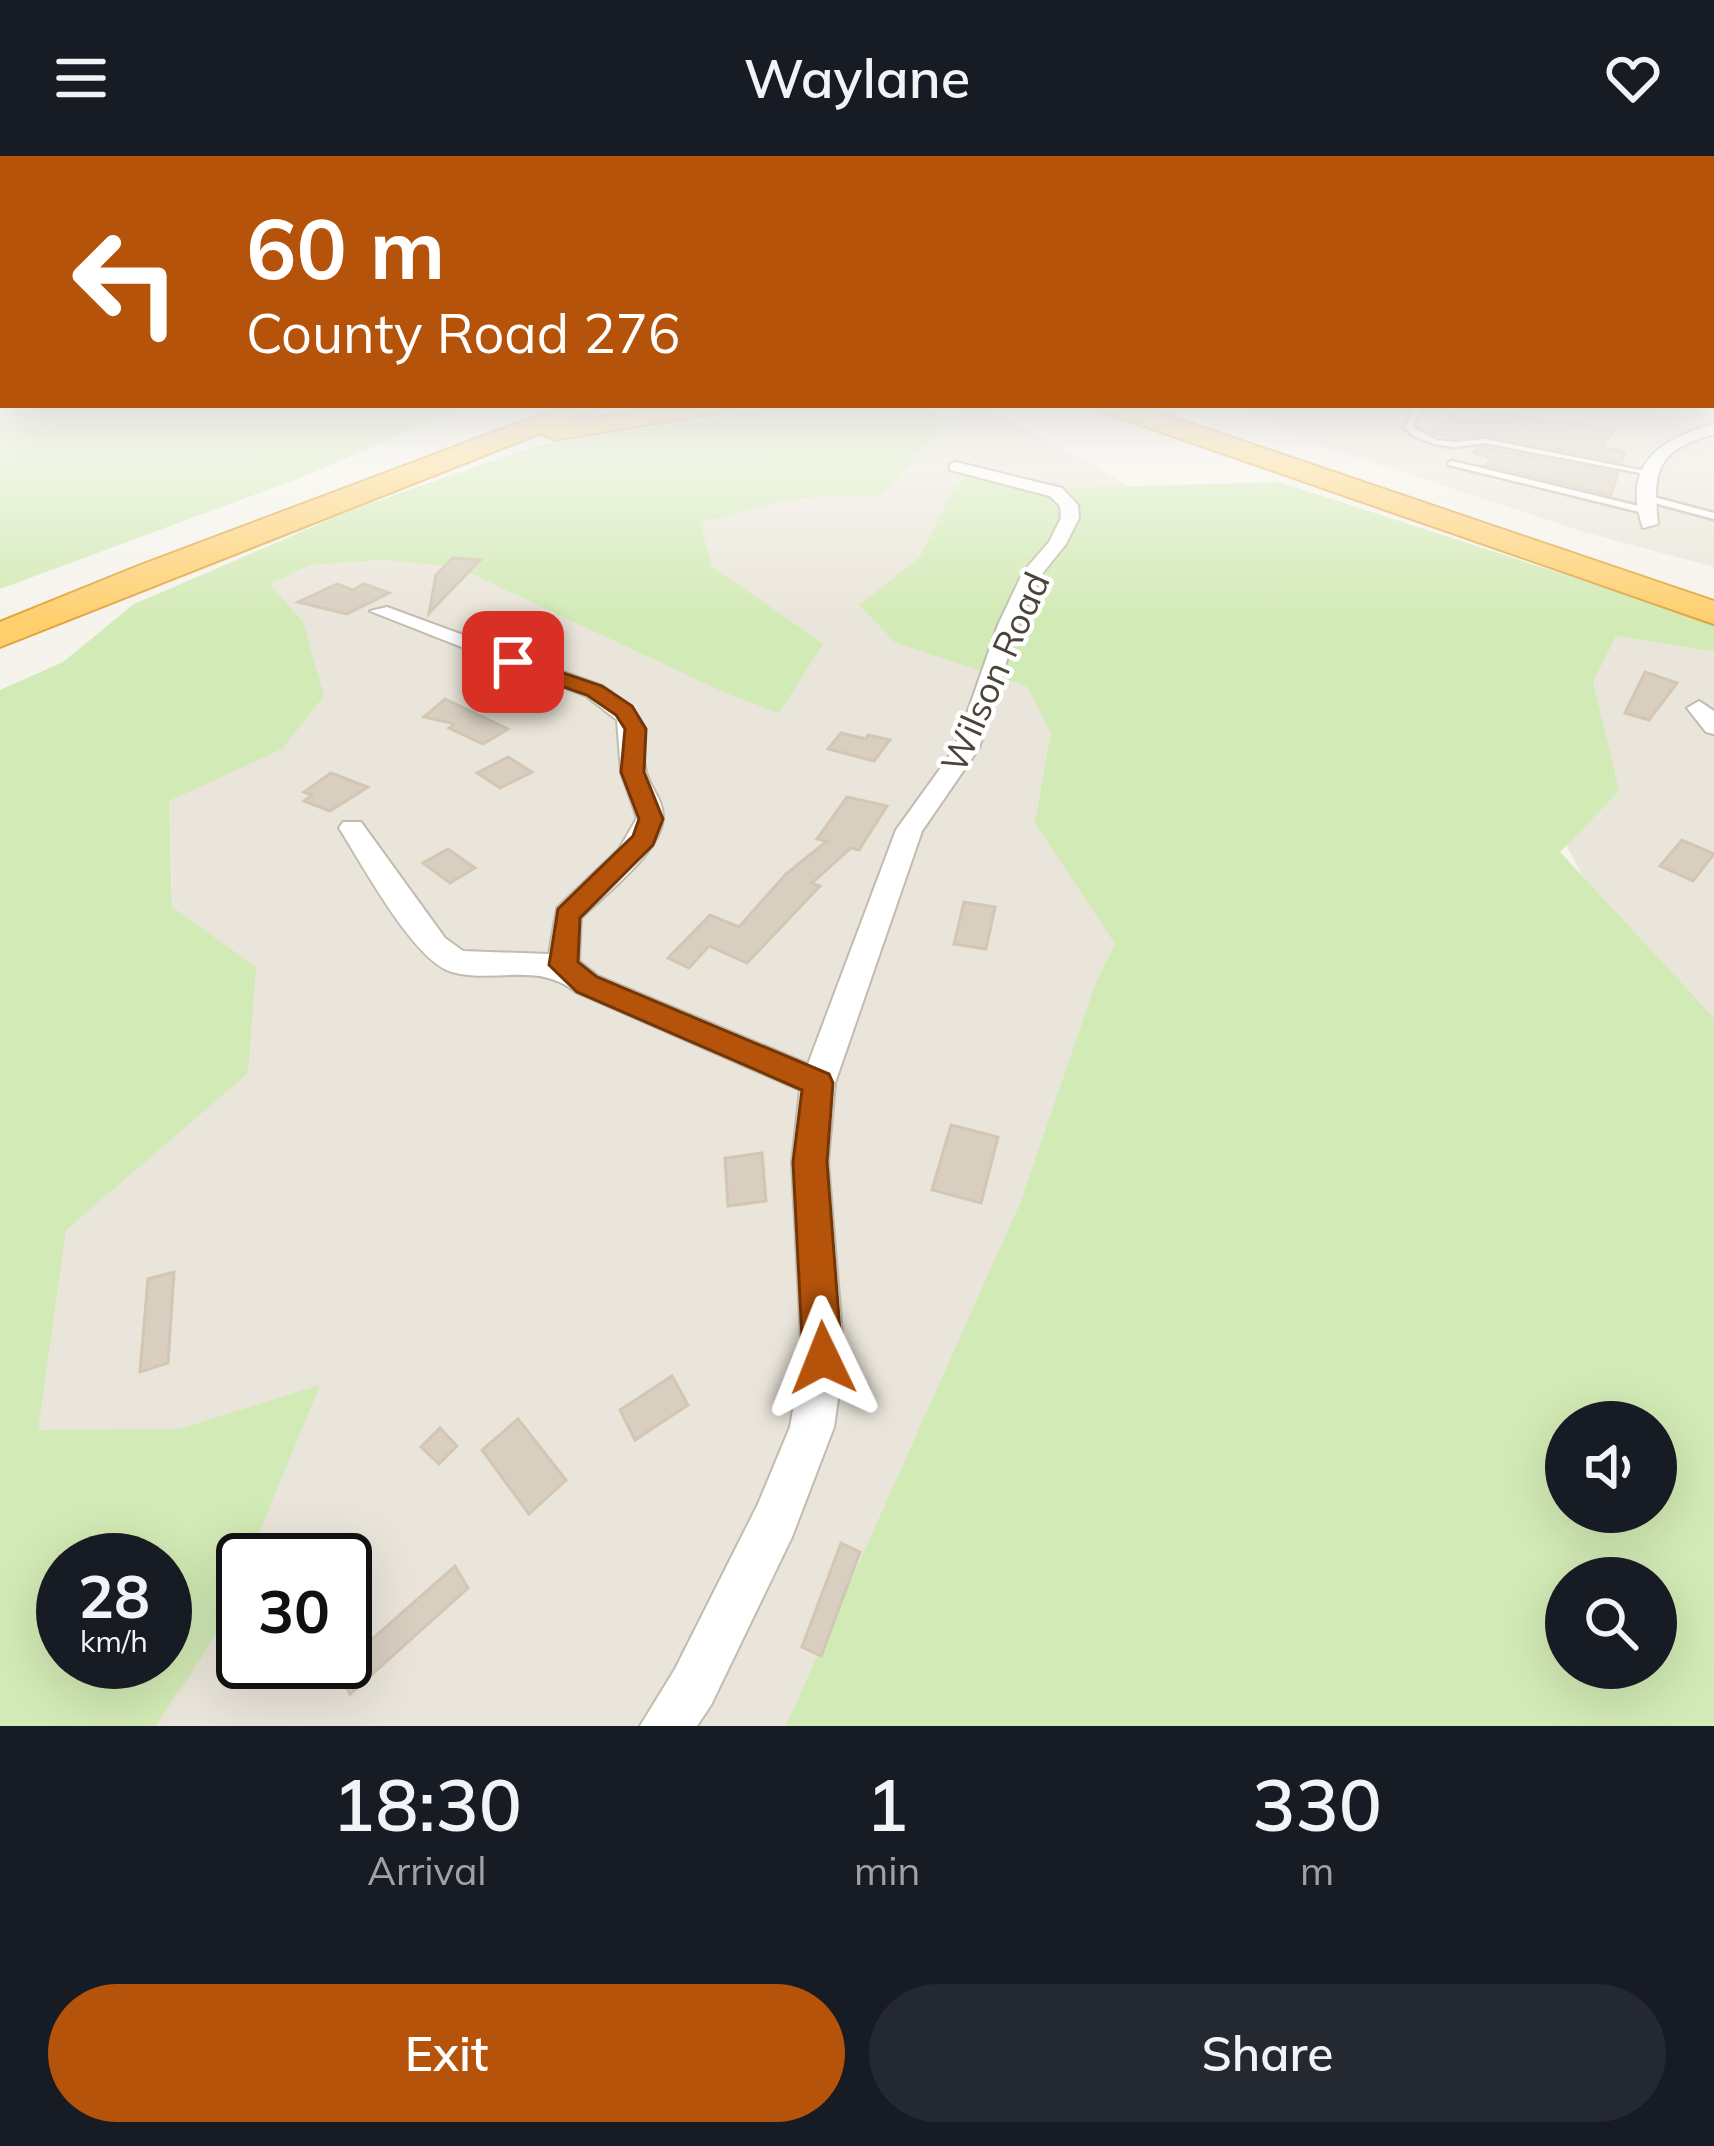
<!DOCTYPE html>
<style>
:root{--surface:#171b24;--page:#242831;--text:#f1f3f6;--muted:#9ea1a6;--accent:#b45309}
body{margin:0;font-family:Mulish,sans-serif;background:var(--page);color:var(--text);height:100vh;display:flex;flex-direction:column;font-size:45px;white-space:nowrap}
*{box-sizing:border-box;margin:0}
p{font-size:39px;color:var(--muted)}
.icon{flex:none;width:66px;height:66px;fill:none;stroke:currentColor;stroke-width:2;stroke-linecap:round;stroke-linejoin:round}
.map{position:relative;height:1570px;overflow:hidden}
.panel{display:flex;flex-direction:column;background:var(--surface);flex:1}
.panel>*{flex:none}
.guide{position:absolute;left:0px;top:0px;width:1716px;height:252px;box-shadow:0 12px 48px #0002;background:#b45309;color:#fff;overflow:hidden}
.fabs{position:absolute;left:1545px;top:1245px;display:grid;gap:24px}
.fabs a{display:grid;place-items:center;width:132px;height:132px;border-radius:50%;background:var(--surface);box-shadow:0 12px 48px #0002;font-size:60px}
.speed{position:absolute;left:36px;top:1377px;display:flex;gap:24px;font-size:60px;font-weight:700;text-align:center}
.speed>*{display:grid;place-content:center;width:156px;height:156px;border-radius:50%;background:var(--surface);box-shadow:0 12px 48px #0002;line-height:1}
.speed small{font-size:30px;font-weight:400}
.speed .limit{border:6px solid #111;border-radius:18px;background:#fff;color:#111}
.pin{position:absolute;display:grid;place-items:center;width:102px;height:102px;color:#fff;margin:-51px;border-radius:24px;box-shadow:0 6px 18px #0006}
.me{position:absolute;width:132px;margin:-66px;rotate:358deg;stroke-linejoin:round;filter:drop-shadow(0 0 9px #0008)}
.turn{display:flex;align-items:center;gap:42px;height:252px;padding:0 48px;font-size:54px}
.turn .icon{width:156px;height:156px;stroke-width:2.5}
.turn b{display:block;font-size:84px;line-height:102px}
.eta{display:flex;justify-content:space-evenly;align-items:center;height:204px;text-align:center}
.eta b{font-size:72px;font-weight:600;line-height:84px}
.primary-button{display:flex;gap:24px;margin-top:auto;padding:24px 48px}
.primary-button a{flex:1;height:138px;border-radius:72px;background:var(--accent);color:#fff;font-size:48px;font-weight:600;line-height:138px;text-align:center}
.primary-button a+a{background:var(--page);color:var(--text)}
header{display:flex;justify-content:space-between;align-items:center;height:156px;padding:0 48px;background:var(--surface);font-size:54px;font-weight:600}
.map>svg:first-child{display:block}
.residential{fill:#eae5da;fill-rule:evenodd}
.green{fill:#d2eab5;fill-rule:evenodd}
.building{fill:#d8cfc1;stroke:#d3c7b4;stroke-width:3}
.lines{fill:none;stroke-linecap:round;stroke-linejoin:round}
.service-casing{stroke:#c2bbae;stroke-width:5}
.minor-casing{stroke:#c2bbae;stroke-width:4}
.motorway-casing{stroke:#e0a43c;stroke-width:4}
.service{fill:#fff;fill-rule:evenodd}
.minor{fill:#fff;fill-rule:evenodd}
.motorway{fill:#ffcf6e;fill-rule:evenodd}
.route{fill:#b45309;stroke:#753606;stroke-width:3}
.labels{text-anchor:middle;stroke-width:9;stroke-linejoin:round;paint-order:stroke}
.street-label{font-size:36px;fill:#4b4439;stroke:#fff}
</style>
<header><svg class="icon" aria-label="menu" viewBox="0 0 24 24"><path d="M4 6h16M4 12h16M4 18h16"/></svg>Waylane<svg class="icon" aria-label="heart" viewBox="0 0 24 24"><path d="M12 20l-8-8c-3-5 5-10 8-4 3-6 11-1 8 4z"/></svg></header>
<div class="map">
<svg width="1714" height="1570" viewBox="0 0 1714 1570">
<rect width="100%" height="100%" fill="#f6f3ec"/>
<!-- residential -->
<g class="residential">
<path d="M1714 246V411L1584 376 1312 286 1231 249Z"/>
<path d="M993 254 1126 328 1115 788 1095 828 843 1570H0V1049L177 889 169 644 269 428 360 385 868 260ZM63 1404H165V1506H63ZM243 1404H345V1506H243Z"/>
<path d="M1593 461 1714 495V881L1608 767 1526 614Z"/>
</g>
<!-- green -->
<g class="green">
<path d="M0 246 3 249H469L305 320 0 433Z"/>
<path d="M918 249 947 265 883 338 789 343 700 367 712 410 823 488 779 557 728 538 457 411 382 404 310 409 270 428 303 466 324 540 282 593 169 645 172 751 256 811 248 917 66 1074 38 1274 179 1273 320 1229 248 1404H243C243 1452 182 1528 156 1570H0V534L63 506 134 448 352 354 535 290 783 250ZM63 1404H165V1506H63Z"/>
<path d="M964 322 1065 332 1279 326 1714 467V495L1616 480 1593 526 1619 635 1560 696 1714 862V1570H786L1021 1045 1095 828 1115 788 1035 667 1051 577 1027 530 896 487 859 449 920 401 949 341ZM1566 1266H1656V1356H1566ZM1566 1422H1656V1512H1566Z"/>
</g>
<!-- building -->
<g class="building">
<path d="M1456 251 1615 273 1602 291 1625 296 1622 306 1485 279 1454 281 1433 277 1446 269Z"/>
<path d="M1478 292H1484L1618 317 1611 339 1486 309 1492 302 1473 297Z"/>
<path d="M453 402 480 404 429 457 436 419Z"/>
<path d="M337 428 353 434 364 428 389 437 347 458 298 446Z"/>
<path d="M1645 516 1677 527 1649 564 1625 557Z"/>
<path d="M445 543 502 570 508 573 483 588 449 572 455 568 424 561Z"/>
<path d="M841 577 866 583 868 579 890 584 874 605 828 593Z"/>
<path d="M508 601 532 616 500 632 477 617Z"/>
<path d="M331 617 368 631 330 655 304 645 312 639 304 636Z"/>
<path d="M847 641 887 650 859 694 851 692 812 727 820 730 747 807 709 790 689 812 668 802 710 759 739 771 786 718 827 685 817 683Z"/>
<path d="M1682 684 1714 698 1693 725 1660 710Z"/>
<path d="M448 693 475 712 450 727 423 707Z"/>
<path d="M964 746 995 751 986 793 954 788Z"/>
<path d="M951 969 998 981 981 1047 932 1034Z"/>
<path d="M762 997 766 1045 728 1050 725 1002Z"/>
<path d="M174 1116 168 1207 140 1216 148 1123Z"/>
<path d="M672 1220 688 1249 635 1284 620 1254Z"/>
<path d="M518 1263 566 1324 529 1358 482 1294Z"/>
<path d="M440 1272 457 1290 439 1308 421 1291Z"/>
<path d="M841 1387 860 1396 821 1500 802 1491Z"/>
<path d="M455 1410 468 1432 350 1538 337 1514Z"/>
</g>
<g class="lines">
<!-- service casing -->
<g class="service-casing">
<g id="service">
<path d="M1415 249H1423L1413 271 1436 284 1454 286 1484 283 1655 317 1651 319 1484 287 1454 291 1434 288 1414 280 1405 272Z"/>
<path d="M1452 305 1651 353 1652 355 1648 358 1449 309 1448 307Z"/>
<path d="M1646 339 1714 357V363L1643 344 1642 342Z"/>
</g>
</g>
<!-- minor casing -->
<g class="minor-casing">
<g id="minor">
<path d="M1686 249 1714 250V259L1688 252Z"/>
<path d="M1714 268V278C1658 294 1652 312 1658 368L1643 372C1621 309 1659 283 1714 268Z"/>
<path d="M956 306 1062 332 1078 349 1079 362 1066 388 1042 418 1018 469 979 592 922 675 835 927 828 1006 844 1202 834 1271 792 1381 711 1549 697 1570H640L675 1513 758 1348 790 1271 802 1202 792 1006 800 934 576 836C537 805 496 828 452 816 414 806 361 706 339 672L343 666H361L445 782 463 795 549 798 557 752 619 693 637 662 621 616 617 564 586 540 370 455 387 451 602 530C653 564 635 565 646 616 650 631 663 644 663 660 664 694 604 739 581 762L579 805 598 820 808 908 896 674 955 592 998 469 1023 416 1049 386 1061 362 1060 350 1050 340 950 314V308Z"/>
<path d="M1699 545 1714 555V578L1706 576 1687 552Z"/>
</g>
</g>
<!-- motorway casing -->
<g class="motorway-casing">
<g id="motorway">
<path d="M566 249H603L573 265 670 249H731L718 257 554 284 541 277 0 491V466L138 410Z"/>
<path d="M1097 249H1136L1714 445V468L1101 255Z"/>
</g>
</g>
<!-- service -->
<use href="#service" class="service"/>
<!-- minor -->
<use href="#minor" class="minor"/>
<!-- motorway -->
<use href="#motorway" class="motorway"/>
</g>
<!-- sky -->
<linearGradient id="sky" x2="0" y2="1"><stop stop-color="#8fc1ec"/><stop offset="0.53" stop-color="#fbfaf6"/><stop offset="1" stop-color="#fbfaf6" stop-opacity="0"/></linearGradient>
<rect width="1714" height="466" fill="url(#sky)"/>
<!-- route -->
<path class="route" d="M513 500 602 530 632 550 646 573 644 616 663 663 653 689 580 762 578 806 597 821 829 918 833 927 827 1006 842 1202 836 1215 823 1221 809 1215 803 1202 793 1006 802 934 577 836 549 809 558 753 633 680 639 663 621 616 625 573 616 559 587 539 506 511 503 506Z"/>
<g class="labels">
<!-- street labels -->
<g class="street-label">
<text transform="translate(995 516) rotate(-66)" y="13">Wilson Road</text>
</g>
</g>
</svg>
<div class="fabs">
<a><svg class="icon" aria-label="sound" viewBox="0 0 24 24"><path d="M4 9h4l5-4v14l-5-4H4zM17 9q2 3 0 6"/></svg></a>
<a><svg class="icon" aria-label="search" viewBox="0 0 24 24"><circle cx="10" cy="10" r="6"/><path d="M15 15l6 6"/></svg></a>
</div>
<div class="speed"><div>28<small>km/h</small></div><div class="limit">30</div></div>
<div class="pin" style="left:513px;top:506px;background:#d93025"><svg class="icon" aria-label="arrive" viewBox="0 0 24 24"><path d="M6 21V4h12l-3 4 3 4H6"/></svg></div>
<svg class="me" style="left:823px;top:1202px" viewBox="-20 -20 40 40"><path d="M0-17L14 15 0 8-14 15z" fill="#b45309" stroke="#fff" stroke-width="4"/></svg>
<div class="guide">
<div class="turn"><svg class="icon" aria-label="left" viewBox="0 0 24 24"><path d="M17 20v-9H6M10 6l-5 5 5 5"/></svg><div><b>60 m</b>County Road 276</div></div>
</div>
</div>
<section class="panel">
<div class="eta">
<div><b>18:30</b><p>Arrival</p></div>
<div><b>1</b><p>min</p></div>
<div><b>330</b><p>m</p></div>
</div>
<div class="primary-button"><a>Exit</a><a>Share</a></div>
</section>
